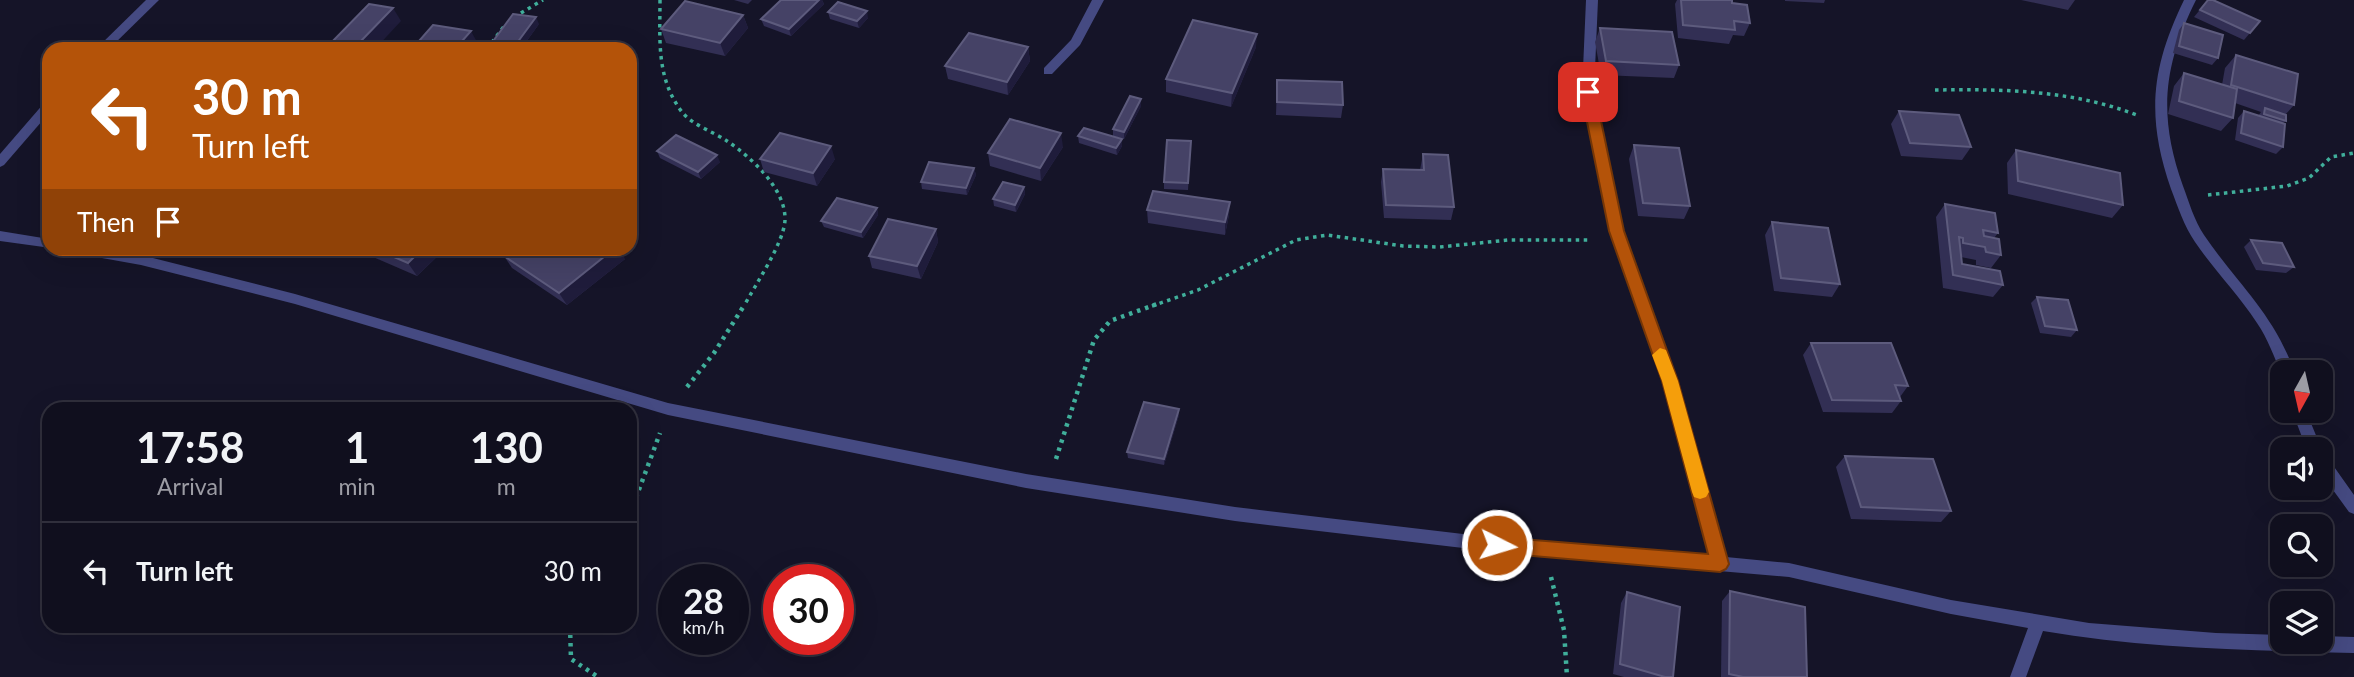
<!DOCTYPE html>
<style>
:root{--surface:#100f1e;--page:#1e1d2b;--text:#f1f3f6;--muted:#9c9ca4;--line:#302f3c}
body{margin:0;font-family:Lato,sans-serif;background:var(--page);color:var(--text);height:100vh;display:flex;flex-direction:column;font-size:26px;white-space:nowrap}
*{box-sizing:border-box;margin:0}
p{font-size:23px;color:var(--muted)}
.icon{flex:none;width:38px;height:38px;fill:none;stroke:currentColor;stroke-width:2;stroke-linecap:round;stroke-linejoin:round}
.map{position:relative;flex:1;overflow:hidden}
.sheet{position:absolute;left:42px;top:402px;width:595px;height:231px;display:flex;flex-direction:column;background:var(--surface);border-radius:21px;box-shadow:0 7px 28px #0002,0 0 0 2px var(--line)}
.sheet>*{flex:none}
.banner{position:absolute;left:42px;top:42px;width:595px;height:214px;border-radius:21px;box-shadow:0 7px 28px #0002,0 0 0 2px var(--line);background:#b45309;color:#fff;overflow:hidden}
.needle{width:46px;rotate:188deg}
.tools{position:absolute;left:2270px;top:360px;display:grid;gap:14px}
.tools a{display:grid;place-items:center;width:63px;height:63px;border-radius:14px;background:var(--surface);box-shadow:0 7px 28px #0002,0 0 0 2px var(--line);font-size:35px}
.speed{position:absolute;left:658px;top:564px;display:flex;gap:14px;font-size:35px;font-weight:700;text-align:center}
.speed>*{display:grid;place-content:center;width:91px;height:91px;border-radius:50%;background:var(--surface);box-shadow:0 7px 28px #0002,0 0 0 2px var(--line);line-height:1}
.speed small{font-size:18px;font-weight:400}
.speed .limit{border:10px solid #d22;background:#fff;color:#111}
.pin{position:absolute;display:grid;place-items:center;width:60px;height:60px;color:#fff;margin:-30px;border-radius:14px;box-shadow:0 4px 10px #0006}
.me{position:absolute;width:77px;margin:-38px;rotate:95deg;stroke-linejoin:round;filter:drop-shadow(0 0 5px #0008)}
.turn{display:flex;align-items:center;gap:24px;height:147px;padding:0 35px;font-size:32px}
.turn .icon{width:91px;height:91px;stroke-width:2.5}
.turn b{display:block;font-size:49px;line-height:60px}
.then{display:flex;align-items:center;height:66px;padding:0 35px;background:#0003;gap:14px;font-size:26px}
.eta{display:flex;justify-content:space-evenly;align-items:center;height:119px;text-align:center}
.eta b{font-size:42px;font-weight:700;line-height:49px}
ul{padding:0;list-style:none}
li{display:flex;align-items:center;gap:21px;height:98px;padding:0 35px;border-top:2px solid var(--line)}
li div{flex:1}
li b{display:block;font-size:26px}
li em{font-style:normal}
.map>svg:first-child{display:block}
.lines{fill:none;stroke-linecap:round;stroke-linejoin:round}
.path-far1{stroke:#40af9b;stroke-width:3.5;stroke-dasharray:3.5 4.5;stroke-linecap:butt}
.path{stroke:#40af9b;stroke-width:4.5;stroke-dasharray:3.5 5;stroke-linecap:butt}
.minor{fill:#454a82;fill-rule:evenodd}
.wall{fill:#322f54}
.shaded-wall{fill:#1f1c3b}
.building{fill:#454266;stroke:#5d5b7d;stroke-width:2}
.route{fill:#b45309;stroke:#753606;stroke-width:2}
.slow{fill:#f59e0b}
</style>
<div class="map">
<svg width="2354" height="677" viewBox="0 0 2354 677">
<rect width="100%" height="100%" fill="#151428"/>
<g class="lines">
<!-- path-far1 -->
<g class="path-far1">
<path d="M660 0C660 40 656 78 682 112 692 125 714 132 727 141 751 157 786 189 785 220 784 243 755 285 744 306"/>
<path d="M514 17 543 0"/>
<path d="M487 49 505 25"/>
<path d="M1935 90C2005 89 2071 90 2137 115"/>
<path d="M2208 195 2287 186 2309 178 2331 157 2354 153"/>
<path d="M1152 306 1198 290 1296 240 1327 235 1403 246 1440 247 1508 240H1591"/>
</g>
<!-- path -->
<g class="path">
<path d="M687 387 714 353 745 304"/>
<path d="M1056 459 1094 340 1110 321 1157 304"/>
<path d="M630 514 660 433"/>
<path d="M1551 577 1564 630 1567 677"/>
<path d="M570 626 571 659 598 677"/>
</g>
<!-- minor -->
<g class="minor">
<path d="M146 0H159L109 49H96Z"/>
<path d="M1092 0H1104L1080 45 1052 74H1044V68L1071 40Z"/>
<path d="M1586 0H1598L1594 92 1623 231 1677 381 1726 557 1789 563 1951 600 2089 623 2216 633 2282 635V642H2320V636L2354 637V653C2250 650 2146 649 2043 631L2026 677H2010L2028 628 1951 614 1789 577 1497 552 1235 521 1026 488 668 415 295 304 141 265 74 253 68 248H105L141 255 295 294 668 403 1026 474 1235 507 1497 538 1710 556 1663 381 1609 231 1582 92Z"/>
<path d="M2184 0H2196C2163 66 2158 116 2183 186 2189 202 2194 220 2204 235 2238 285 2273 312 2295 373H2282V375C2274 357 2268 339 2257 323 2238 294 2214 270 2195 242 2184 226 2178 207 2171 189 2146 117 2151 68 2184 0Z"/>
<path d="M49 101V113L4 165 0 167V154L45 102Z"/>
<path d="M0 231 49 239 51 248 0 241Z"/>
<path d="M2292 411H2306L2322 450 2321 453 2325 454 2354 495V514L2349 512 2320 472V450H2307Z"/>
</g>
</g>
<!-- wall -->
<g class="wall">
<path d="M734 0H752L748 4Z"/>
<path d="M781 0H822L824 4 791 36 764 26 761 19Z"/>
<path d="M1677 0H1732V3L1750 23 1744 36 1733 35 1729 44 1678 38 1675 4Z"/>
<path d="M1785 0H1825L1824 3 1785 1Z"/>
<path d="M2021 0H2075L2068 10Z"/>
<path d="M2208 0 2260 21 2244 40 2194 17Z"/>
<path d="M828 12 868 18 859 28 830 19Z"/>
<path d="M743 15 748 28 725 56 666 43 661 29Z"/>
<path d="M2184 23 2218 58 2212 65 2173 53 2179 30Z"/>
<path d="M539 24 521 49H493L491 44Z"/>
<path d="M1600 28 1679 65 1674 78 1601 75 1595 42Z"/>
<path d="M1028 47 1030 61 1008 95 948 79 945 66Z"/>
<path d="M1256 47 1231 107 1166 92V79Z"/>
<path d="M2236 55 2294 105 2285 115 2286 121 2283 123V147L2276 154 2235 140 2238 118 2244 111 2258 116 2261 112 2235 103 2233 118 2221 131 2168 114 2174 86 2184 73 2222 85 2225 68Z"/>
<path d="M1277 80 1343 105 1341 118 1276 115Z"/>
<path d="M1141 106 1124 139 1113 136V129Z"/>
<path d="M1899 111 1971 147 1962 160 1901 156 1891 124Z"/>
<path d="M1078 136 1122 139V146L1117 155 1079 143Z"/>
<path d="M1191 141 1188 190 1164 189V182Z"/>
<path d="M1634 145 1690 206 1684 219 1638 216 1629 159Z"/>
<path d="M1063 147 1041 181 990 166 988 153Z"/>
<path d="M2016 150 2123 205 2112 218 2008 194 2007 163Z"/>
<path d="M657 151 720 162 701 179 660 158Z"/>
<path d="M1423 154 1454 207 1451 220 1384 218 1381 182 1383 169 1420 170Z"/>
<path d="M760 159H835L817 186 764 172Z"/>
<path d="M974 168 976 175 967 195 922 189 921 182Z"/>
<path d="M1024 187 1025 194 1016 212 994 206 993 199Z"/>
<path d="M1945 204 1998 233 1994 238 2001 255 1991 268 1976 265V260L1961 257 1962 264 2003 285 1993 297 1943 288 1936 217Z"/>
<path d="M877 208 878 215 863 238 824 227 821 221Z"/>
<path d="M1147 210 1229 215 1225 235 1148 223Z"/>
<path d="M1772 222 1840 284 1832 297 1774 291 1765 235Z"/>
<path d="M936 229 938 242 921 279 872 268 869 256Z"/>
<path d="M2251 240 2294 267 2286 273 2256 270 2244 247Z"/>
<path d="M356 248H446L417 276 357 250Z"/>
<path d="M504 256 625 259 567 305 512 268Z"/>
<path d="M2037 297 2077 330 2071 337 2040 333 2031 303Z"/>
<path d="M1811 343 1908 386 1900 397 1901 401 1892 413 1823 412 1803 355Z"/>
<path d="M1179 415 1164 465 1128 458 1127 452Z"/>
<path d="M1845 456 1951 511 1941 522 1851 519 1836 467Z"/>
<path d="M1730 591 1807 677H1721L1722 601Z"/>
<path d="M1627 592 1673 677H1624L1613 674 1621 603Z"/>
</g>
<!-- shaded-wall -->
<g class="shaded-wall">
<path d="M819 0H822L824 4 791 36 789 29Z"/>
<path d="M393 8 401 21 375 49 360 42Z"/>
<path d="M867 11 868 18 859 28 857 21Z"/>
<path d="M743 15 748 28 725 56 720 43Z"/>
<path d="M536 17 539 24 521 49H515L514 47Z"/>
<path d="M471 31 478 44 474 49H455Z"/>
<path d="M1257 34 1256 47 1231 107 1232 93Z"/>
<path d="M1028 47 1030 61 1008 95 1007 82Z"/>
<path d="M1141 99V106L1124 139V132Z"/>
<path d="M1061 133 1063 147 1041 181 1040 168Z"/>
<path d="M1122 139V146L1117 155 1116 148Z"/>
<path d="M831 146 835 159 817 186 813 173Z"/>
<path d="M717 155 720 162 701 179 698 172Z"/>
<path d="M974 168 976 175 967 195 966 188Z"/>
<path d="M1024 187 1025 194 1016 212 1015 205Z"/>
<path d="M1230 202 1229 215 1225 235V222Z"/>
<path d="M877 208 878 215 863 238 861 232Z"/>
<path d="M936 229 938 242 921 279 917 266Z"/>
<path d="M423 248H446L417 276 408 263Z"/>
<path d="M615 248H620L625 259 567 305 559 293Z"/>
<path d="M1179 409V415L1164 465V459Z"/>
</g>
<!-- building -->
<g class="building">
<path d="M781 0H819L789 29 761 19Z"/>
<path d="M1681 0H1732V3L1747 5 1750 23 1734 21 1735 30 1683 25Z"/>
<path d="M2208 0H2213L2260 21 2250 33 2200 10Z"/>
<path d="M685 1 743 15 720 43 661 29Z"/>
<path d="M838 2 867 11 857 21 828 12Z"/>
<path d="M369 4 393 8 360 42 395 49H325Z"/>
<path d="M513 14 536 17 514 47 491 44Z"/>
<path d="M1193 20 1257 34 1232 93 1166 79Z"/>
<path d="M2184 23 2223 35 2218 58 2179 46Z"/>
<path d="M433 25 471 31 455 49H412Z"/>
<path d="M1600 28 1672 32 1679 65 1606 61Z"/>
<path d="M969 33 1028 47 1007 82 945 66Z"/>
<path d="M2236 55 2298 74 2294 105 2231 85Z"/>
<path d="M2184 73 2237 89 2233 118 2179 101Z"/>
<path d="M1277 80 1342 82 1343 105 1277 102Z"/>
<path d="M1130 96 1141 99 1124 132 1113 129Z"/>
<path d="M2265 108 2286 115V121L2264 114Z"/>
<path d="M1899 111 1959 115 1971 147 1910 143Z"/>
<path d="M2244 111 2285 124 2283 147 2241 133Z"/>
<path d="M1010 119 1061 133 1040 168 988 153Z"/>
<path d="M1084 128 1122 139 1116 148 1078 136Z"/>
<path d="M780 133 831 146 813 173 760 159Z"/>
<path d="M676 135 717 155 698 172 657 151Z"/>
<path d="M1167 140 1191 141 1188 183 1164 182Z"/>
<path d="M1634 145 1679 148 1690 206 1643 203Z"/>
<path d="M2016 150 2120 173 2123 205 2018 181Z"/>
<path d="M1423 154 1448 155 1454 207 1386 205 1383 169 1424 170Z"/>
<path d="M929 162 974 168 966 188 921 182Z"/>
<path d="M1003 182 1024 187 1015 205 993 199Z"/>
<path d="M1153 191 1230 202 1225 222 1147 210Z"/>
<path d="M837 198 877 208 861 232 821 221Z"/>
<path d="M1945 204 1995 213 1998 233 1983 230 1984 236 1999 239 2001 255 1986 252 1985 247 1963 243V238L1959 237 1962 264 2000 271 2003 285 1953 275Z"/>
<path d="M888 219 936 229 917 266 869 256Z"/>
<path d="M1772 222 1828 228 1840 284 1781 278Z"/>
<path d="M2251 240 2282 243 2294 267 2263 263Z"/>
<path d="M373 248H423L408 263Z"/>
<path d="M513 248H615L559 293 504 256Z"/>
<path d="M2037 297 2068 300 2077 330 2045 326Z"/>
<path d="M1811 343H1891L1908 386 1895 385 1901 401 1832 400Z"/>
<path d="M1144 402 1179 409 1164 459 1127 452Z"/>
<path d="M1845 456 1933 459 1951 511 1861 507Z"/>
<path d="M1730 591 1805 607 1807 677H1743L1729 674Z"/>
<path d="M1627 592 1680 607 1673 677H1665L1620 664Z"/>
</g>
<!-- route -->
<path class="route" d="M1588 88 1595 92 1624 231 1678 381 1729 564 1726 569 1720 572 1497 553 1491 551 1489 545 1491 540 1497 537 1708 554 1662 381 1609 231 1581 92Z"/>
<!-- slow -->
<path class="slow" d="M1660 348 1666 350 1678 381 1709 492 1706 497 1700 499 1694 497 1692 492 1662 381 1652 355Z"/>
</svg>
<div class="tools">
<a><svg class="needle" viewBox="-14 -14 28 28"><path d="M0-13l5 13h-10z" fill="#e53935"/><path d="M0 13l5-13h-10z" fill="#9c9ca4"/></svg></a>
<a><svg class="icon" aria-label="sound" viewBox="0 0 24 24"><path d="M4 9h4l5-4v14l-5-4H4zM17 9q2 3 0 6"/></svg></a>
<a><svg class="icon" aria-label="search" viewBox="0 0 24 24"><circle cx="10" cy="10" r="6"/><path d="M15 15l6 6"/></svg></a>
<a><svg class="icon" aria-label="layers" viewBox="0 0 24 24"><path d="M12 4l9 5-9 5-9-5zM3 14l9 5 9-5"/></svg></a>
</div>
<div class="speed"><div>28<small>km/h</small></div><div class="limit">30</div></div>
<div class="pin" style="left:1588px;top:92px;background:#d93025"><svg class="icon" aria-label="arrive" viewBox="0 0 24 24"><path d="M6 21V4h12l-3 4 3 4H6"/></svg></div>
<svg class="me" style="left:1497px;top:545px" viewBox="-20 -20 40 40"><circle r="17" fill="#b45309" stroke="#fff" stroke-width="3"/><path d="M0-11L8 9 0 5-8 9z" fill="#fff"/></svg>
<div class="banner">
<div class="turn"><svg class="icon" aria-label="left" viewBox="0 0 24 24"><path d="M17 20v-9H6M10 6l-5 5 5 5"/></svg><div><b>30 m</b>Turn left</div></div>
<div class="then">Then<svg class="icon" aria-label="arrive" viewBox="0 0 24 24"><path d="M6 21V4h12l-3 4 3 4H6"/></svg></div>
</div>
<section class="sheet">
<div class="eta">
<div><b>17:58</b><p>Arrival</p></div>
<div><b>1</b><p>min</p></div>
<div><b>130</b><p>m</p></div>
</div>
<ul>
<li><svg class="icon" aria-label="left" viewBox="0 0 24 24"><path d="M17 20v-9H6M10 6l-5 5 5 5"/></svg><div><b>Turn left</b></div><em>30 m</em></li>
</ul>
</section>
</div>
